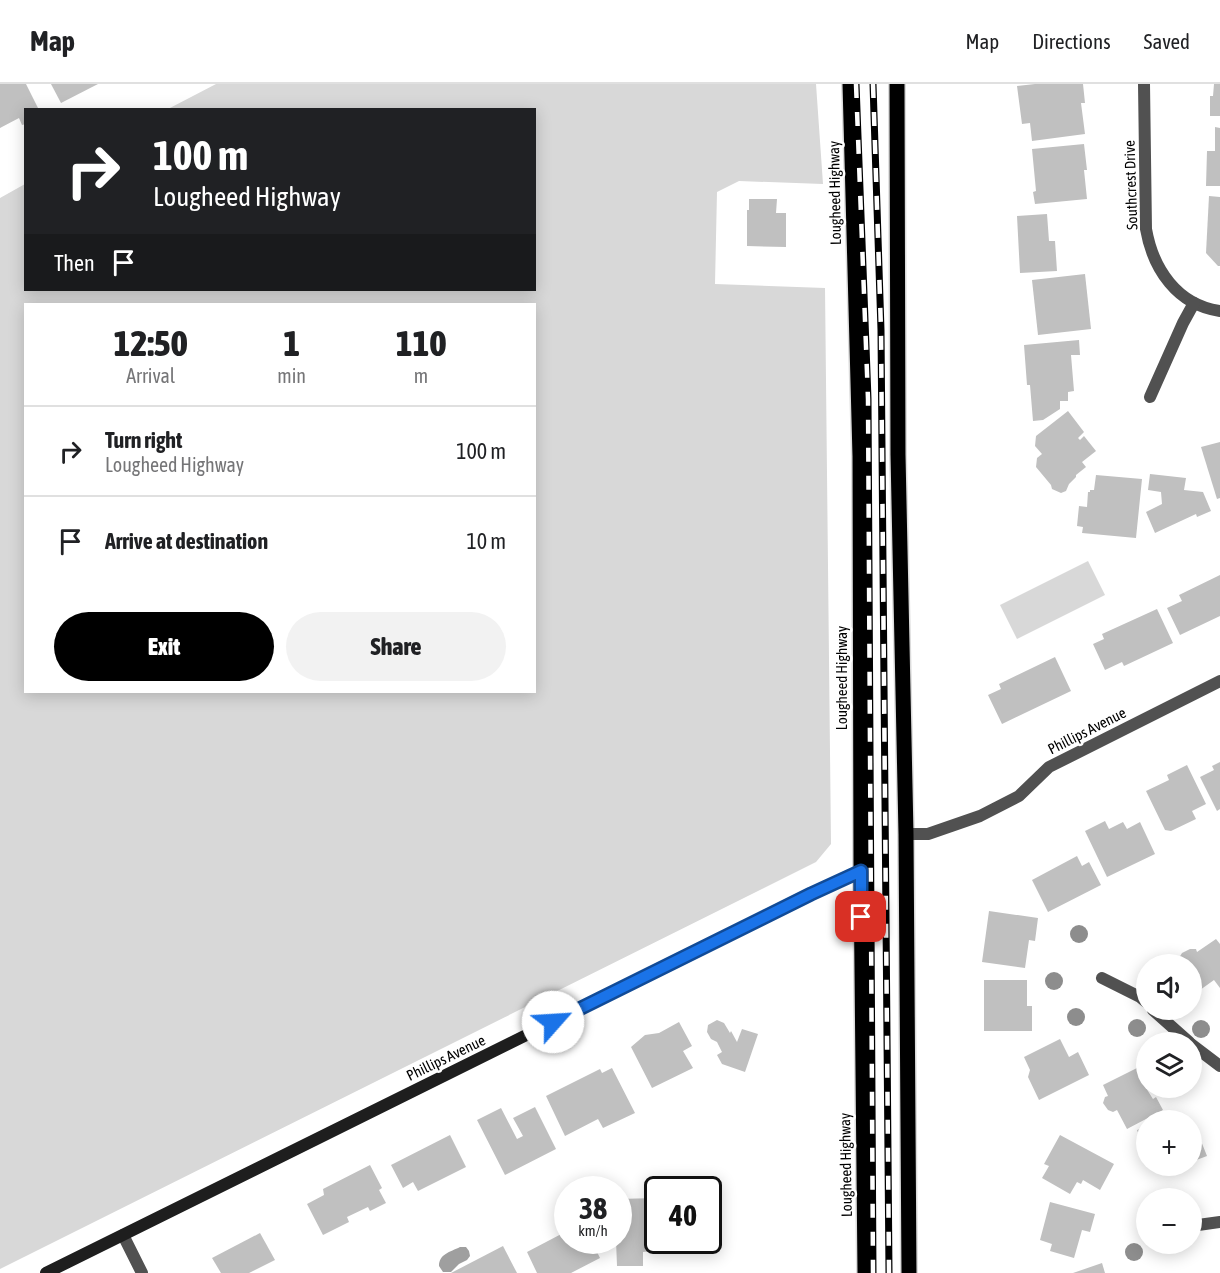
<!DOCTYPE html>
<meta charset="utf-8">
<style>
:root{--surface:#fff;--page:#f2f2f2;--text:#202124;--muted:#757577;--line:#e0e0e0;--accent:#000}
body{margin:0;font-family:"Asap Condensed",sans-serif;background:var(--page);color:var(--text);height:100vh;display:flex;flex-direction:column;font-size:22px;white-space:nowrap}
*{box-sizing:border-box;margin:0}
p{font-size:20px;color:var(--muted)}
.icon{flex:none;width:33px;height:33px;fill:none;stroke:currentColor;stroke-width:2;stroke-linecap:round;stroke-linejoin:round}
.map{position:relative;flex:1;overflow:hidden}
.side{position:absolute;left:24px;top:219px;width:512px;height:390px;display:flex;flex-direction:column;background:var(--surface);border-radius:0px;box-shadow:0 3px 15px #0003}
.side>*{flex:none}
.hud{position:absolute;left:24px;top:24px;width:512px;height:183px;border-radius:0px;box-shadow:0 3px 15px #0003;background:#202124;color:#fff;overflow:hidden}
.fabs{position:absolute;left:1136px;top:870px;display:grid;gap:12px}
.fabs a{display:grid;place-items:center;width:66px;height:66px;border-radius:50%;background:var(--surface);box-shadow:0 3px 15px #0003;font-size:30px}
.speed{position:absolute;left:554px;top:1092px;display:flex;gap:12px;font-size:30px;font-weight:700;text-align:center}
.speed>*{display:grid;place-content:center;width:78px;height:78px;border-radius:50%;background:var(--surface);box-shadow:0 3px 15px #0003;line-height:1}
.speed small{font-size:15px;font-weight:400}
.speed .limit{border:3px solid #111;border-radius:9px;background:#fff;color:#111}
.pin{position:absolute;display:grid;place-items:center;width:51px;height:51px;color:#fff;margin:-26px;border-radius:12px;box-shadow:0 3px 9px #0006}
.me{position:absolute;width:66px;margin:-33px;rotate:64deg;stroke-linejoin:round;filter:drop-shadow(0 0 4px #0008)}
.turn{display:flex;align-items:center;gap:21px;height:126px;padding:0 30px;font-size:27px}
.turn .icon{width:78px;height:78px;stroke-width:2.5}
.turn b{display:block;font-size:42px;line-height:51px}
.then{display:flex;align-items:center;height:57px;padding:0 30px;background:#0003;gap:12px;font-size:22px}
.eta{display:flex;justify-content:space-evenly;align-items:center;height:102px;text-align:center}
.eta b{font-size:36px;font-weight:800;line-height:42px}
.primary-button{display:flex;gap:12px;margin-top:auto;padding:12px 30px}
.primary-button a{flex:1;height:69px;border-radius:36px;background:var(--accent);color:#fff;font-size:24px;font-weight:800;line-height:69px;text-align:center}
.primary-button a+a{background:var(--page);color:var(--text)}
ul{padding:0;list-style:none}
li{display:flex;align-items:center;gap:18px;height:90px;padding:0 30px;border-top:2px solid var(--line)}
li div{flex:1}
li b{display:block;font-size:22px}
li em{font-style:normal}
header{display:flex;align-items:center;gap:36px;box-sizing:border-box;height:84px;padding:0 30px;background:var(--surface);border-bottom:2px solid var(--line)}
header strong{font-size:28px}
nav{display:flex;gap:33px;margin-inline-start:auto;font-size:21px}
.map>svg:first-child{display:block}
.green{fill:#d8d8d8;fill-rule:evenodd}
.water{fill:#9f9f9f}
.building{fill:#c0c0c0}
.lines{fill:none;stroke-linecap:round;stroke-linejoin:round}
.primary-casing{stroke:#dbdbdb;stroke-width:18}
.street{stroke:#515151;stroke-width:12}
.secondary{stroke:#1e1e1e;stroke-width:12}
.primary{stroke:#000;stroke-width:15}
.rail-casing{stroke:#000;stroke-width:7}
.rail{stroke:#fff;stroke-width:4.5;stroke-dasharray:14;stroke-linecap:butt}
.tree{fill:#8d8d8d}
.route-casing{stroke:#114b97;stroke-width:15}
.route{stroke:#1a73e8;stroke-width:10}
.labels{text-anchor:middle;stroke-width:5;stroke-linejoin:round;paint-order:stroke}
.street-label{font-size:15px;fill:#000;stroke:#fff}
</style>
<header>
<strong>Map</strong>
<nav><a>Map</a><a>Directions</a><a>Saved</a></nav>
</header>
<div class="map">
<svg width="1220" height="1189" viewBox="0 0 1220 1189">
<rect width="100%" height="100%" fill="#fff"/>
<!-- green -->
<g class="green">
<path d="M216 0H816L823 100 739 97 717 108 715 200 825 204 831 760 816 778 0 1185V114L25 100 26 206H534V26L168 25ZM26 220H534V608H26Z"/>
<path d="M1088 477 1105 511 1017 555 1000 521Z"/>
</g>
<!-- water -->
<path class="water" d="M460 1163H466L469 1167 470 1172 467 1176 459 1180 451 1188H443L439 1182C439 1170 450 1168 460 1163Z"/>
<!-- building -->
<g class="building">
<path d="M0 0H26L39 26H26V40L22 41 19 34 0 44Z"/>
<path d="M51 0H98L61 19Z"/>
<path d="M1035 0H1083L1085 19H1081L1085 50 1032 57 1030 39 1022 40 1017 2Z"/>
<path d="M1214 0H1220V32H1210V12H1213Z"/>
<path d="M1215 43 1220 44V102H1206L1207 67H1215Z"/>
<path d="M1084 60 1087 86H1084L1087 115 1035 120 1033 108 1036 107 1032 65Z"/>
<path d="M1209 112 1220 113V182H1218L1206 169Z"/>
<path d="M749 115H777L776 129H786V163L747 162V126H749Z"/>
<path d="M1047 130 1049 157H1055L1057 187 1020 189 1017 132Z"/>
<path d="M1085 190 1091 245 1038 251 1032 196Z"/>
<path d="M1079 256 1080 271H1071L1074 307 1068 308V317H1060V325L1043 336 1033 337 1030 301H1027L1024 261Z"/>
<path d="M1068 327 1084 348 1078 354 1080 356 1084 352 1096 367 1082 378 1086 383 1076 391V393L1069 400 1066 407 1061 409 1052 405 1051 401 1036 383 1037 374 1042 370 1035 362 1036 352Z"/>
<path d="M1220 358V414L1217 415 1201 363Z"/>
<path d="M1150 390 1186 394 1184 406 1203 408 1211 427 1197 433 1196 430 1155 449 1146 428 1162 420 1161 408 1148 406Z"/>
<path d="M1096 391 1142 395 1136 454 1082 449 1083 443 1077 442 1079 422 1087 423 1088 408H1090V406H1094Z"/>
<path d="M1220 491V532L1180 551 1167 524 1182 517 1179 511Z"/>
<path d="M1157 525 1173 559 1124 582 1122 578 1105 586 1093 560 1104 555 1102 550Z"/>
<path d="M1055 573 1071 607 1002 640 988 611 1001 605 999 600Z"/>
<path d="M1220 678V725L1217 727 1200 693 1214 686 1212 682Z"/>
<path d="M1187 681 1206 720 1192 727 1196 735 1171 747 1165 746 1146 707 1169 696 1167 691Z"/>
<path d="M1105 737 1109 745 1123 738 1127 745 1140 738 1155 770 1107 793 1085 747Z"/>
<path d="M1077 772 1082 782 1089 778 1101 801 1048 828 1032 796Z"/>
<path d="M989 827 1038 834 1035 857 1029 856 1025 884 982 878Z"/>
<path d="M1216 855 1220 860V904L1214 896 1193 911 1191 908V880H1183L1179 874 1182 869 1190 865H1196L1197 868Z"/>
<path d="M984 896H1027V922H1032V947H984Z"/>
<path d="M717 936 724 939 730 949 731 947 737 958 742 945 758 950 745 988 722 980 717 971 722 968 717 958 711 955 707 948 708 941Z"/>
<path d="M679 938 692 962 683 967 693 984 652 1004 631 963 645 951 659 949Z"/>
<path d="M1060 955 1069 973 1078 968 1089 991 1039 1016 1028 993 1030 986 1024 973Z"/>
<path d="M612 984 635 1029 603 1044 598 1035 565 1052 546 1012 600 985 602 989Z"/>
<path d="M1137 984 1146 1004 1153 1015 1156 1013 1163 1026 1127 1045 1117 1026 1113 1028 1108 1026 1103 1019 1105 1013 1108 1012 1103 1001Z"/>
<path d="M535 1023 556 1065 505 1091 477 1036 501 1024 517 1055 523 1052 513 1034Z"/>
<path d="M1174 1031 1176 1036H1161Z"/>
<path d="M1146 1043V1069L1137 1046Z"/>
<path d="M1197 1047 1207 1072 1191 1078V1050Z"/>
<path d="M450 1051 466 1083 418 1107 413 1098 403 1104 391 1081Z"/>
<path d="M1060 1051 1114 1080 1100 1106 1083 1096 1081 1100 1077 1098 1070 1110 1042 1094 1049 1082 1044 1080Z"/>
<path d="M370 1081 382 1104 379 1106 386 1119 370 1127 368 1123 347 1133 349 1138 323 1151 307 1120 324 1111 323 1105Z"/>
<path d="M657 1114V1156H681V1162H651V1167L643 1168V1182H617L616 1156H618V1115Z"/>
<path d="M1050 1118 1095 1130 1090 1148 1082 1146 1074 1174 1050 1167 1052 1160 1040 1156Z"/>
<path d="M567 1147V1156H591L600 1174 571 1189H537L527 1168Z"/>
<path d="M260 1149 275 1176 249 1189H221L212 1174Z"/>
<path d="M503 1162 517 1189H451Z"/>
<path d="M1102 1179 1105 1189H1073Z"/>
</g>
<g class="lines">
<!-- primary casing -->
<g class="primary-casing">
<g id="primary">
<path d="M850 0 860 372 861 787 865 1189"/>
<path d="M897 0 898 371 906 750 909 1189"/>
</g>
</g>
<!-- street -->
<g class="street">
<path d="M1144 0 1146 145C1153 185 1177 221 1220 227"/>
<path d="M1150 313 1183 239 1194 219"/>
<path d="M906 750H928L980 732 1019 712 1049 683 1220 597"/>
<path d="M1102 894 1140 913 1146 918"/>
<path d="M1153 926 1189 958"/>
<path d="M1191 960 1220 982"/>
<path d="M1191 1142 1220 1138"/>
<path d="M123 1151 142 1189"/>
</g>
<!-- secondary -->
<path class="secondary" d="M46 1189 811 810 861 787"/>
<!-- primary -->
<use href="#primary" class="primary"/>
<!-- rail casing -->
<g class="rail-casing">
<g id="rail">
<path d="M856 0 868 315 873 1189"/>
<path d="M873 0 881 246 889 1189"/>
</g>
</g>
<!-- rail -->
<use href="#rail" class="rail"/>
</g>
<!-- trees -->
<g class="tree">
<circle cx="1079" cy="850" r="9"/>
<circle cx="1054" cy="897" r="9"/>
<circle cx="1076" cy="933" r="9"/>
<circle cx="1137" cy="944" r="9"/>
<circle cx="1201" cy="945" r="9"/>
<circle cx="1134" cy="1168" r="9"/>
</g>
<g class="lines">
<!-- route casing -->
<g class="route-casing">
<path id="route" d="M553 938 811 810 861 787V833"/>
</g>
<!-- route -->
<use href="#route" class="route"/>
</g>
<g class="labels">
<!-- street labels -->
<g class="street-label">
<text transform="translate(1131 101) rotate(-92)" y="5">Southcrest Drive</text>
<text transform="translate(835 109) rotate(-91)" y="5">Lougheed Highway</text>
<text transform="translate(842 594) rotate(-90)" y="5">Lougheed Highway</text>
<text transform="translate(1087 647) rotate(-27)" y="5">Phillips Avenue</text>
<text transform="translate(446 974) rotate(-26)" y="5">Phillips Avenue</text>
<text transform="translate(846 1081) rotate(-91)" y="5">Lougheed Highway</text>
</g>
</g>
</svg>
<div class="fabs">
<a><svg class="icon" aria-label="sound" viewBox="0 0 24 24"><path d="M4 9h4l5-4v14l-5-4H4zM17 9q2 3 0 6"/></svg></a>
<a><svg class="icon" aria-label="layers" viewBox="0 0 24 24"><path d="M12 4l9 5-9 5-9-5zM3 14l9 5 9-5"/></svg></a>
<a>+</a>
<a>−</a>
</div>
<div class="speed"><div>38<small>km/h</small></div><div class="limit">40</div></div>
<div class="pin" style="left:861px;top:833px;background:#d93025"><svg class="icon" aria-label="arrive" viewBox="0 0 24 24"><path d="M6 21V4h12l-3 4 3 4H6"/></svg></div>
<svg class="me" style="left:553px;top:938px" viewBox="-20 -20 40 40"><circle r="19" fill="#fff"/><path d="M0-13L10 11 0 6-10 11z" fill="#1a73e8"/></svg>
<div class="hud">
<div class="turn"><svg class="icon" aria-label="right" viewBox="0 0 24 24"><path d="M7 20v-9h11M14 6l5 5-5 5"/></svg><div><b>100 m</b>Lougheed Highway</div></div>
<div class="then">Then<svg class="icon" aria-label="arrive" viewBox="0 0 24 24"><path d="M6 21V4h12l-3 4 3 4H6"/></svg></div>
</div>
<section class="side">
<div class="eta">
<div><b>12:50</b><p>Arrival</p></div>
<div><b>1</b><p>min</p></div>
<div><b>110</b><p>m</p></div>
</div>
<ul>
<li><svg class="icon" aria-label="right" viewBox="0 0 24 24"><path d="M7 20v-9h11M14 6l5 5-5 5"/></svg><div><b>Turn right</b><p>Lougheed Highway</p></div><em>100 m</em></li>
<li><svg class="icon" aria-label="arrive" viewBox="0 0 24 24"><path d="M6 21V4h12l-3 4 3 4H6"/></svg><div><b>Arrive at destination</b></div><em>10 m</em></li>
</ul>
<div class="primary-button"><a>Exit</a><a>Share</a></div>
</section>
</div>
